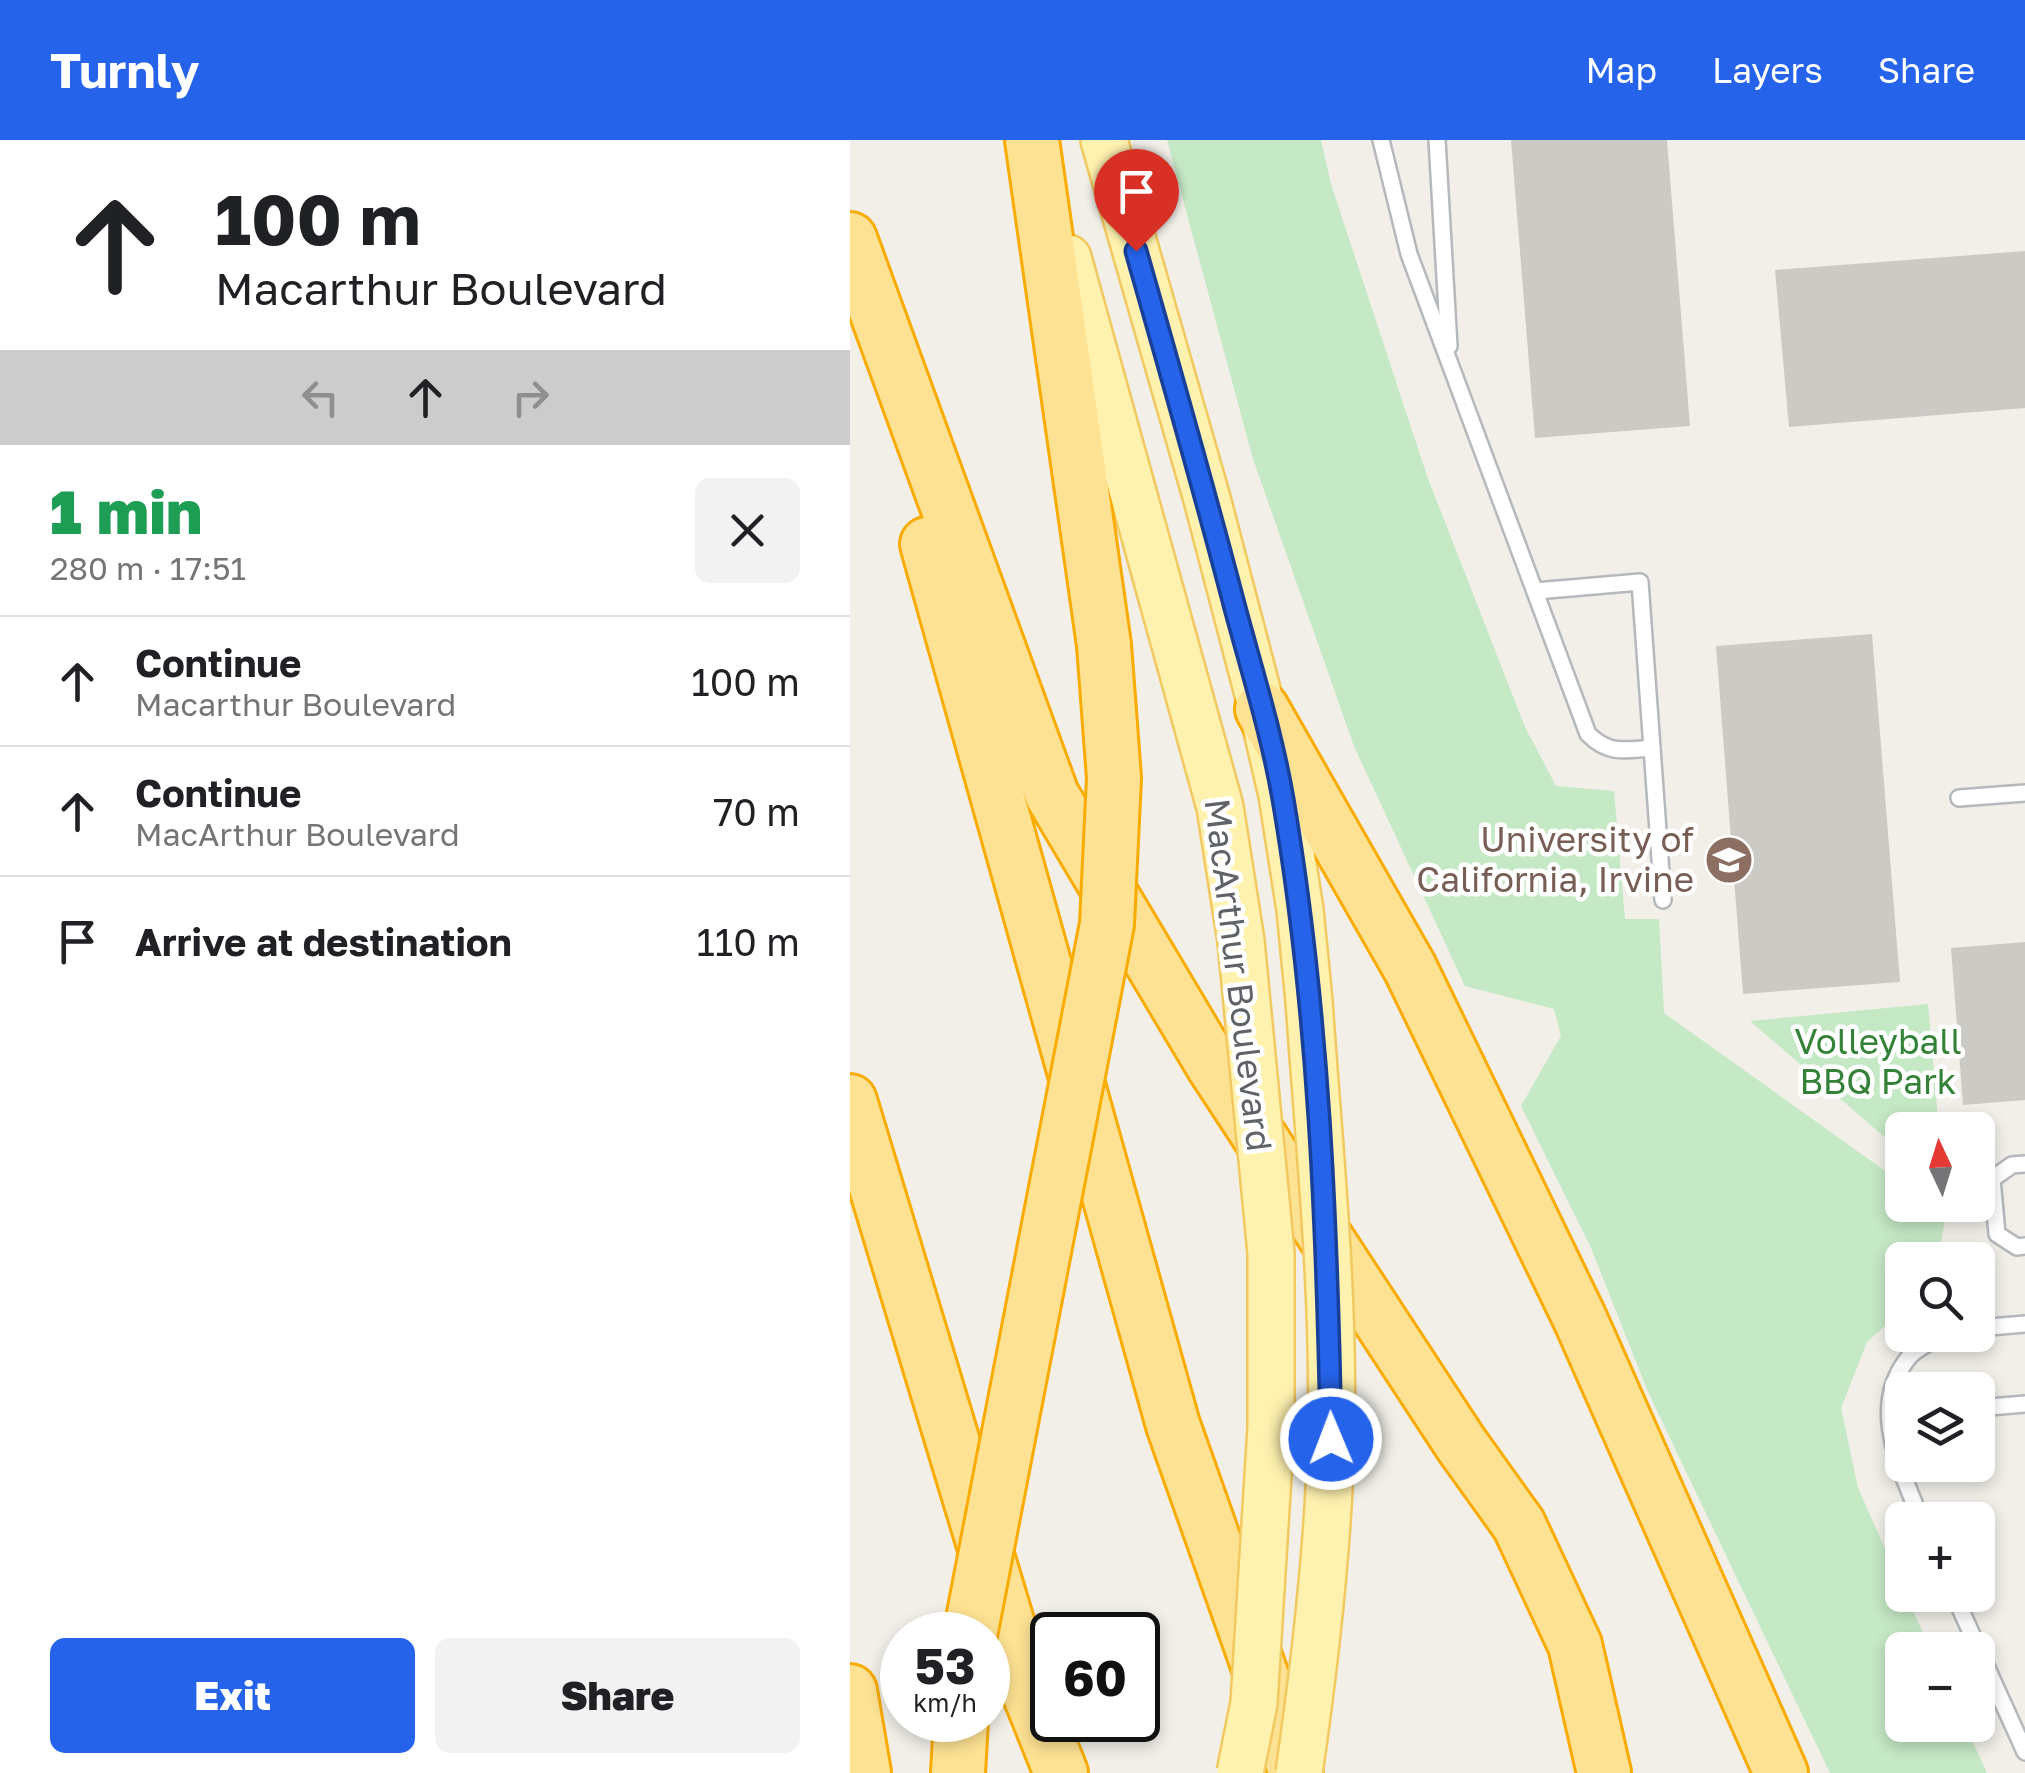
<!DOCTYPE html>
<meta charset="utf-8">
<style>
:root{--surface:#fff;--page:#f2f2f2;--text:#202124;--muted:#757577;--line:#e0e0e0;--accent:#2563eb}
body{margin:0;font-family:"Golos Text",sans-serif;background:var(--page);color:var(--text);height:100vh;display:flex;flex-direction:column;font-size:38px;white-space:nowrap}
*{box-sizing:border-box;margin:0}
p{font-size:32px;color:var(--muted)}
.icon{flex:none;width:55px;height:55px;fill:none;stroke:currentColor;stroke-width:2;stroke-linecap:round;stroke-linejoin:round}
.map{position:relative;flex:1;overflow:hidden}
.drawer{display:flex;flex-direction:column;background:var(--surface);width:850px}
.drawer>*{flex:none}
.hud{background:#fff;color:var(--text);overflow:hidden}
.needle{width:65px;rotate:356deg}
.fabs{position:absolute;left:1035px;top:972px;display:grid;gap:20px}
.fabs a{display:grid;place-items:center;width:110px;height:110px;border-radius:15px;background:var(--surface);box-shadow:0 5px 15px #0003;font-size:50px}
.speed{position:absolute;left:30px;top:1472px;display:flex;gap:20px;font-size:50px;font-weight:700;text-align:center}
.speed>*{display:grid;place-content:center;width:130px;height:130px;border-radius:50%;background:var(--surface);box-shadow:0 5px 15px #0003;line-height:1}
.speed small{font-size:25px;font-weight:400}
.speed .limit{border:5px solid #111;border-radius:15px;background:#fff;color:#111}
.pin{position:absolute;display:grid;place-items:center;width:85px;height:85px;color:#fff;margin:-102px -42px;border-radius:50% 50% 50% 0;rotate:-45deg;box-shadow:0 0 10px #0007}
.pin .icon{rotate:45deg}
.me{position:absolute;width:110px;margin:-55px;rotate:359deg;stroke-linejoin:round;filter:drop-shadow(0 0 8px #0008)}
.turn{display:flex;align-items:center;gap:35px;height:210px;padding:0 50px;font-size:45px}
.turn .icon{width:130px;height:130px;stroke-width:2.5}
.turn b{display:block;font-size:70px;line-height:85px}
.lanes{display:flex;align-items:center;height:95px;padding:0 50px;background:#0003;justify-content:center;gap:50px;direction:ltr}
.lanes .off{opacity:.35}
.round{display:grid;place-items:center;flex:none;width:105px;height:105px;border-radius:15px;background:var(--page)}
.head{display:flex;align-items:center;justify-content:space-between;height:170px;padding:0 50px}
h1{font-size:60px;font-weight:800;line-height:75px;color:#1e9e55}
.cta{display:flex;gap:20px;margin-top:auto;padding:20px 50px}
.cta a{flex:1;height:115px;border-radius:15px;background:var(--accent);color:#fff;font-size:40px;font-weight:800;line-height:115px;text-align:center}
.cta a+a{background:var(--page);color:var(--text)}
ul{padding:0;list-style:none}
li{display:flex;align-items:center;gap:30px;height:130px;padding:0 50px;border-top:2px solid var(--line)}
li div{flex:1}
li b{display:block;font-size:38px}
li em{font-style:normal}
header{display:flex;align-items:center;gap:60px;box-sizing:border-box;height:140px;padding:0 50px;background:var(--accent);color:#fff}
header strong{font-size:48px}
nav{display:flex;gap:55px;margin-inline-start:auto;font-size:35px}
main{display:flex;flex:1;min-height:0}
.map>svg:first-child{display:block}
.green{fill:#c5e8c5}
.building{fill:#cccac5}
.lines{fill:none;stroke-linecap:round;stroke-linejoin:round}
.service-casing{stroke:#b5b8bc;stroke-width:20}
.primary-casing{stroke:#f2c960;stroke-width:50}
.motorway-casing{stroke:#f9ab00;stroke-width:58}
.service{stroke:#fff;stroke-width:15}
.primary{stroke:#fff2af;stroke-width:45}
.motorway{stroke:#fde293;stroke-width:52}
.primary-bridge-casing{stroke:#f2c960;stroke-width:50;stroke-linecap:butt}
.motorway-bridge-casing{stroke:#f9ab00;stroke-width:58;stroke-linecap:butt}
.primary-bridge{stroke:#fff2af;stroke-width:45}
.motorway-bridge{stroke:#fde293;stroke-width:52}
.route-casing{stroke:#184099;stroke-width:25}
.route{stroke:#2563eb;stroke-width:18}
.labels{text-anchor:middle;stroke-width:9;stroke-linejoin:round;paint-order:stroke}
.education-label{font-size:35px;fill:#785e54;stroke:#fff;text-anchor:end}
.street-label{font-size:35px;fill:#5f6368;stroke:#fff}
.park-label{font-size:35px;fill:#348238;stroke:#fff}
</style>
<header>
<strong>Turnly</strong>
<nav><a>Map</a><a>Layers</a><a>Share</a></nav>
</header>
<main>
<section class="drawer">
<div class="hud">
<div class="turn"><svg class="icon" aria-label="ahead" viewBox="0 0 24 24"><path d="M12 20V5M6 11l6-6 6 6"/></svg><div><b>100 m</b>Macarthur Boulevard</div></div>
<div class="lanes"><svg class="icon off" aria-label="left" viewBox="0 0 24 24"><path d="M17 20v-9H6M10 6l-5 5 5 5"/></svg><svg class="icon" aria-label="ahead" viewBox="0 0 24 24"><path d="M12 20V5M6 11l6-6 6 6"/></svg><svg class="icon off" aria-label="right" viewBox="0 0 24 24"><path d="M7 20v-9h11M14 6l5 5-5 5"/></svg></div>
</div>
<div class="head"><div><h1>1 min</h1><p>280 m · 17:51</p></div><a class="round"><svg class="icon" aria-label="close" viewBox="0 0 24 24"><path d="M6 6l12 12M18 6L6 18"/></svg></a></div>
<ul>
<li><svg class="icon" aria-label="ahead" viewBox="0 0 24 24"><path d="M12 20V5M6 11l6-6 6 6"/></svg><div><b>Continue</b><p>Macarthur Boulevard</p></div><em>100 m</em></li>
<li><svg class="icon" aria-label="ahead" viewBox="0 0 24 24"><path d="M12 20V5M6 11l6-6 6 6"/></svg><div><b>Continue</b><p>MacArthur Boulevard</p></div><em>70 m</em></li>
<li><svg class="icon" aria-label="arrive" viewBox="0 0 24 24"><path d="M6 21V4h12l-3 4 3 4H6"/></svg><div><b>Arrive at destination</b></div><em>110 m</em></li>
</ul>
<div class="cta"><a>Exit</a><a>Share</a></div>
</section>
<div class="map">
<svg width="1175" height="1633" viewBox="0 0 1175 1633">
<rect width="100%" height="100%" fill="#f1efe8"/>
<!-- green -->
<g class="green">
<path d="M317 0H471L481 44 577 336 675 587 706 646 764 651 775 779H809L814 873 1052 1043V1065H1084L1096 1074 1088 1120H1052V1171L1017 1202 991 1268 1008 1348 1052 1447V1455H1056L1081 1510H1052V1585H1115L1137 1633H980L798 1252 741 1108 671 966 711 896 704 869 615 846 504 606 403 319Z"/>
<path d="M1078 864 1089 990H1052V1012L900 881Z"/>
</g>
<!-- building -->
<g class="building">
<path d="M661 0H817L840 286 685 298Z"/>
<path d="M1175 111V268L939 287 925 130Z"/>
<path d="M1022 494 1050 842 893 854 866 506Z"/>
<path d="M1175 802V960L1113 965 1101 808Z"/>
</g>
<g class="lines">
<!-- service casing -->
<g class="service-casing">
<g id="service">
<path d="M531 0 559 114 738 594C759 615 775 610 802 608"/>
<path d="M587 0 599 206"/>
<path d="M686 451 790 442 813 760"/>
<path d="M1109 658 1175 653"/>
<path d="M1175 1024 1162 1025 1142 1039 1147 1094 1167 1107 1175 1106"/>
<path d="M1128 1188 1175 1184"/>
<path d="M1128 1268 1175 1264"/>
<path d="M1071 1380C1051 1329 1018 1267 1059 1217 1067 1208 1081 1202 1092 1195"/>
<path d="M1104 1455 1175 1612"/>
</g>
</g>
<!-- primary casing -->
<g class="primary-casing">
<g id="primary">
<path d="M254 0 357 359 412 569 432 655 450 770 459 861"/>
<path d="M218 118 370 667 391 801"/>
</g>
</g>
<!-- motorway casing -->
<g class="motorway-casing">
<g id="motorway">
<path d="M182 0 254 505"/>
<path d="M0 99 202 655 362 924 611 1304 669 1385 725 1505 754 1633"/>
<path d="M77 404 323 1285 446 1633"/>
<path d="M412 569 560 828 730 1179 931 1633"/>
<path d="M0 961 177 1548 211 1633"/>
<path d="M0 1551 14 1633"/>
<path d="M108 1633 111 1580"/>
</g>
</g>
<!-- service -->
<use href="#service" class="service"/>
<!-- primary -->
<use href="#primary" class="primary"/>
<!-- motorway -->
<use href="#motorway" class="motorway"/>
<!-- primary-bridge casing -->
<g class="primary-bridge-casing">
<g id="primary-bridge">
<path d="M390 1633 404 1563 421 1287V1113L391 801"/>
<path d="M449 1633C465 1523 478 1412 481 1301 485 1154 469 1007 459 861"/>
</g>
</g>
<!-- motorway-bridge casing -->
<g class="motorway-bridge-casing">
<path id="motorway-bridge" d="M120 1495 257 784 264 638 254 505"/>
</g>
<!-- primary-bridge -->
<use href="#primary-bridge" class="primary-bridge"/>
<!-- motorway-bridge -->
<use href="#motorway-bridge" class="motorway-bridge"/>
</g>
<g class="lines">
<!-- route casing -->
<g class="route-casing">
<path id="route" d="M286 111C320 230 354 349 385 468 402 531 422 595 433 659 469 870 477 1085 481 1299"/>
</g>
<!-- route -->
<use href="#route" class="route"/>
</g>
<!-- icons -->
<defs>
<g id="university-disc" transform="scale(2.5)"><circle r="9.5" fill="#8d6e63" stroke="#fff"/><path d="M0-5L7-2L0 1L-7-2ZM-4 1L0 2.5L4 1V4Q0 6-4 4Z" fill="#fff"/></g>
</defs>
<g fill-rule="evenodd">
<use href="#university-disc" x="879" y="720"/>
</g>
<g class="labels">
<!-- education labels -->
<g class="education-label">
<text x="844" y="712">University of<tspan x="844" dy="40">California, Irvine</tspan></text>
</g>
<!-- street labels -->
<g class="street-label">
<text transform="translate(388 835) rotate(83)" y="12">MacArthur Boulevard</text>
</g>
<!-- park labels -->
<g class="park-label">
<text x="1028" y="914">Volleyball<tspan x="1028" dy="40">BBQ Park</tspan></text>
</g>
</g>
</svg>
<div class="fabs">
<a><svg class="needle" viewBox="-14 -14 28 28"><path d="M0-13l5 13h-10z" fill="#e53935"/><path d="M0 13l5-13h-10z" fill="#757577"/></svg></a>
<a><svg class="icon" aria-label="search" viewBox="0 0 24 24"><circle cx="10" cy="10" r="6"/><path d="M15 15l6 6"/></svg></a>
<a><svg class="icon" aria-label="layers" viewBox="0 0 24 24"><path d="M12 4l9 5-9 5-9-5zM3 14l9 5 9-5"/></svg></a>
<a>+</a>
<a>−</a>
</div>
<div class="speed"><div>53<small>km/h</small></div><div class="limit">60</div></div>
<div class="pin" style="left:286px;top:111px;background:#d93025"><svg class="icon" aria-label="arrive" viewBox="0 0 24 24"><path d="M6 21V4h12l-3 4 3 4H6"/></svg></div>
<svg class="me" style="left:481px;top:1299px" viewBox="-20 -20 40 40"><circle r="17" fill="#2563eb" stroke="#fff" stroke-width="3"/><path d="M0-11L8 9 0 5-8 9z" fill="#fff"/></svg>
</div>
</main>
